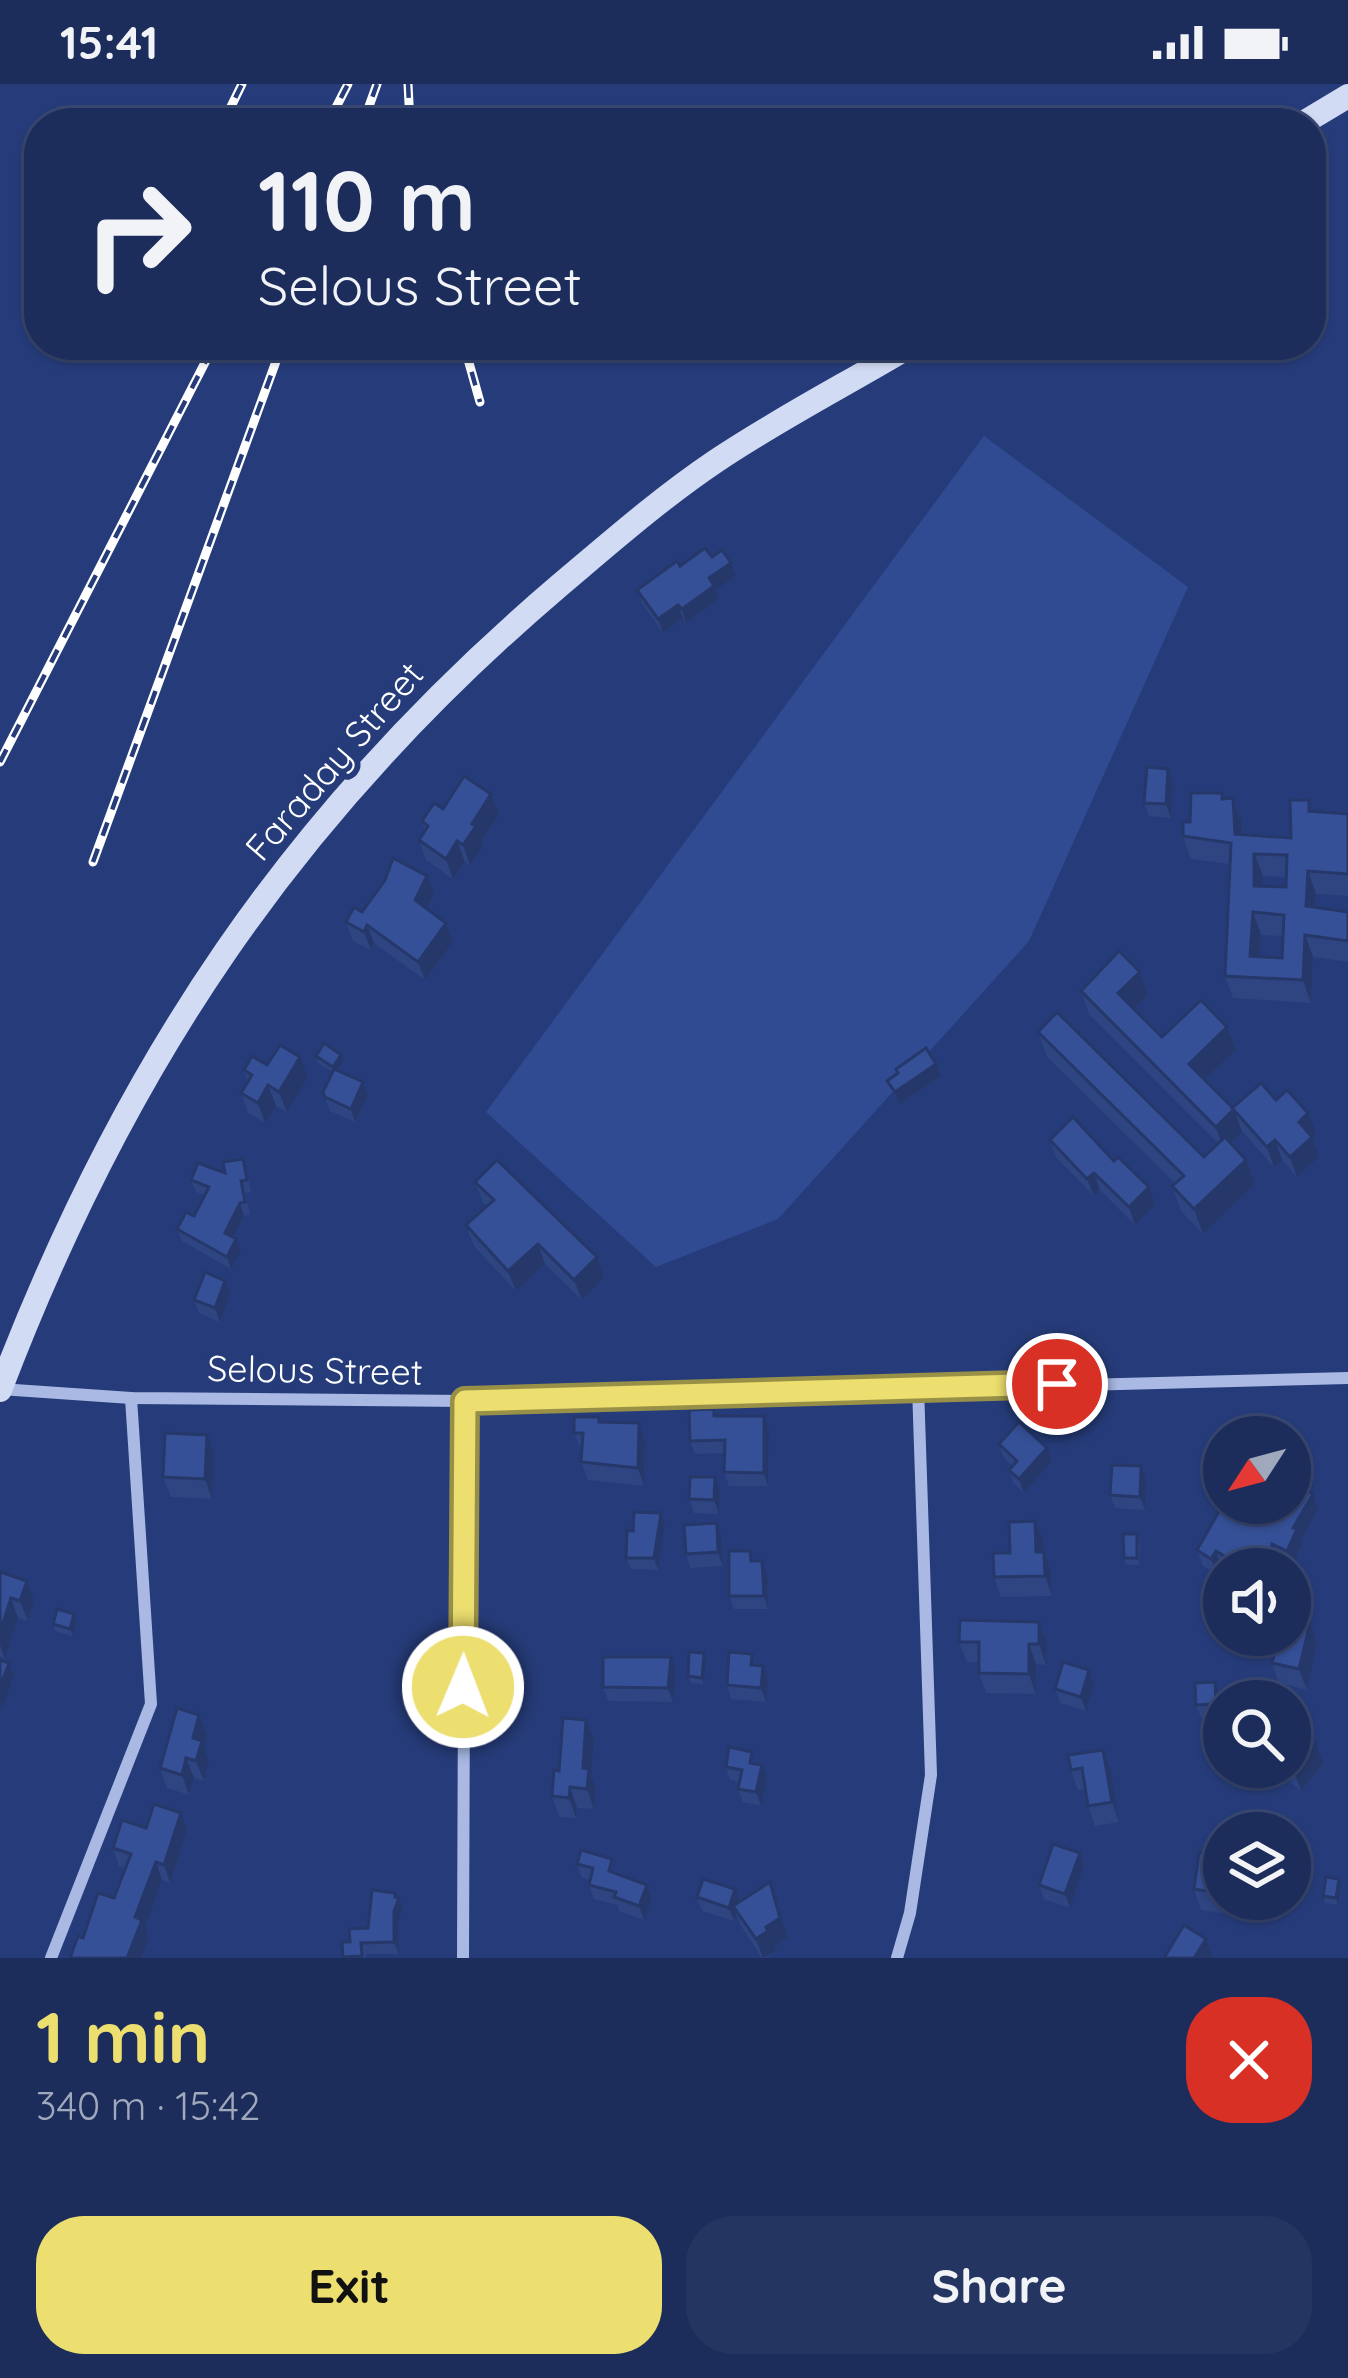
<!DOCTYPE html>
<meta charset="utf-8">
<style>
:root{--surface:#1c2d5c;--page:#253562;--text:#f1f3f6;--muted:#a0a8bb;--line:#3a4972;--accent:#ecde6f}
body{margin:0;font-family:Quicksand,sans-serif;background:var(--page);color:var(--text);height:100vh;display:flex;flex-direction:column;font-size:45px;white-space:nowrap}
*{box-sizing:border-box;margin:0}
p{font-size:39px;color:var(--muted)}
.icon{flex:none;width:66px;height:66px;fill:none;stroke:currentColor;stroke-width:2;stroke-linecap:round;stroke-linejoin:round}
.map{position:relative;height:1874px;overflow:hidden}
.sheet{display:flex;flex-direction:column;background:var(--surface);flex:1}
.sheet>*{flex:none}
.guide{position:absolute;left:24px;top:24px;width:1302px;height:252px;border-radius:48px;box-shadow:0 3px 9px #0004,0 0 0 3px var(--line);background:#1c2d5c;color:var(--text);overflow:hidden}
.needle{width:78px;rotate:234deg}
.buttons{position:absolute;left:1203px;top:1332px;display:grid;gap:24px}
.buttons a{display:grid;place-items:center;width:108px;height:108px;border-radius:50%;background:var(--surface);box-shadow:0 3px 9px #0004,0 0 0 3px var(--line);font-size:60px}
.pin{position:absolute;display:grid;place-items:center;width:102px;height:102px;color:#fff;margin:-51px;border:6px solid #fff;border-radius:50%;box-shadow:0 3px 12px #0007}
.me{position:absolute;width:132px;margin:-66px;rotate:1deg;stroke-linejoin:round;filter:drop-shadow(0 0 9px #0008)}
.turn{display:flex;align-items:center;gap:42px;height:252px;padding:0 36px;font-size:54px}
.turn .icon{width:156px;height:156px;stroke-width:2.5}
.turn b{display:block;font-size:84px;line-height:102px}
.round{display:grid;place-items:center;flex:none;width:126px;height:126px;border-radius:48px;background:var(--page)}
.summary{display:flex;align-items:center;justify-content:space-between;height:204px;padding:0 36px}
h1{font-size:72px;font-weight:700;line-height:90px;color:var(--accent)}
.button{display:flex;gap:24px;margin-top:auto;padding:24px 36px}
.button a{flex:1;height:138px;border-radius:48px;background:var(--accent);color:#111;font-size:48px;font-weight:700;line-height:138px;text-align:center}
.button a+a{background:var(--page);color:var(--text)}
.status{display:flex;justify-content:space-between;align-items:center;height:84px;padding:0 60px;background:var(--surface);direction:ltr}
.status svg{height:33px;fill:currentColor}
.map>svg:first-child{display:block}
.green{fill:#314b92}
.lines{fill:none;stroke-linecap:round;stroke-linejoin:round}
.street{stroke:#a9b9e4;stroke-width:12}
.secondary{stroke:#d2dbf4;stroke-width:24}
.rail-casing{stroke:#fff;stroke-width:9}
.rail{stroke:#263c7a;stroke-width:4.5;stroke-dasharray:14;stroke-linecap:butt}
.wall{fill:#2e4582;fill-rule:evenodd}
.shaded-wall{fill:#26386a}
.building{fill:#365097;stroke:#26386a;stroke-width:3;fill-rule:evenodd}
.route-casing{stroke:#999048;stroke-width:30}
.route{stroke:#ecde6f;stroke-width:21}
.labels{text-anchor:middle;stroke-width:12;stroke-linejoin:round;paint-order:stroke}
.street-label{font-size:36px;fill:#fff;stroke:#263c7a}
</style>
<div class="status"><b>15:41</b><svg viewBox="0 0 49 12"><path d="M0 12V9h3v3zM5 12V6h3v6zM10 12V3h3v9zM15 12V0h3v12zM26 1h20v11H26zM47 4h2v5h-2z"/></svg></div>
<div class="map">
<svg width="1348" height="1874" viewBox="0 0 1348 1874">
<rect width="100%" height="100%" fill="#263c7a"/>
<!-- green -->
<path class="green" d="M984 352 1188 503 1029 857 778 1135 656 1183 486 1028Z"/>
<g class="lines">
<!-- street -->
<g class="street">
<path d="M0 1305 131 1314 465 1317 1348 1294"/>
<path d="M51 1874 151 1620 131 1314"/>
<path d="M463 1874 465 1317"/>
<path d="M897 1874 910 1829 931 1691 918 1303"/>
</g>
<!-- secondary -->
<g class="secondary">
<path d="M1303 39 1348 12"/>
<path d="M0 1306C124 980 293 728 560 501 611 458 661 414 716 377 780 334 847 300 912 261"/>
</g>
<!-- rail casing -->
<g class="rail-casing">
<g id="rail">
<path d="M408 0 410 39"/>
<path d="M223 39 242 0"/>
<path d="M328 39 348 0"/>
<path d="M363 39 377 0"/>
<path d="M464 261 480 318"/>
<path d="M0 678 214 261"/>
<path d="M93 778 282 261"/>
</g>
</g>
<!-- rail -->
<use href="#rail" class="rail"/>
</g>
<!-- wall -->
<g class="wall">
<path d="M712 473 731 479 736 492 716 506 719 515 686 539 683 534 663 549 642 519 637 506 680 482Z"/>
<path d="M1168 685 1173 699 1171 734 1149 732 1144 719Z"/>
<path d="M1222 709 1224 714H1233L1241 736 1242 751 1291 754 1313 727 1348 730V812L1316 810V824L1348 828V878L1313 873 1311 919 1233 914 1225 892 1230 780 1191 775 1183 752 1190 738ZM1263 792 1286 793V803L1262 802ZM1261 851 1283 852 1282 874 1259 873Z"/>
<path d="M499 731 481 757 483 763 470 782 465 778 453 795 426 776 419 756 425 747 422 737Z"/>
<path d="M434 810 426 825 453 858 425 896 374 859 371 866 353 857 346 838 362 828Z"/>
<path d="M1140 888 1148 911 1134 925 1162 953 1236 966 1205 996 1233 1024 1276 1016 1316 1049 1312 1052 1319 1073 1297 1093 1282 1076 1274 1083 1242 1047 1231 1059 1246 1076 1255 1100 1203 1150 1181 1127 1172 1102 1175 1099 1047 973 1038 948 1204 1073 1218 1059 1089 930 1081 907Z"/>
<path d="M316 972 343 977 338 986 363 998 368 1011 355 1038 330 1027 323 1008 333 988 318 979Z"/>
<path d="M267 981 308 993 287 1028 276 1022 265 1039 248 1029 241 1009 248 998 244 986Z"/>
<path d="M1050 1056 1114 1077 1149 1103 1155 1120 1135 1141 1100 1106 1094 1112 1056 1073Z"/>
<path d="M247 1087 251 1108 245 1109 250 1131 244 1132 233 1153 241 1167 231 1185 182 1157 177 1145 194 1132 205 1111 196 1108 191 1096Z"/>
<path d="M475 1098 604 1193 582 1216 545 1180 516 1207 474 1162 466 1141 487 1122 483 1118Z"/>
<path d="M230 1210 220 1238 199 1229 194 1216Z"/>
<path d="M716 1332H764L769 1346 768 1402H729L724 1388 725 1369 695 1370 690 1357Z"/>
<path d="M601 1338 639 1339 645 1357 644 1402 588 1396 581 1378 582 1367 574 1349Z"/>
<path d="M999 1360 1052 1377 1024 1409 1014 1400 1009 1386 1013 1382 1004 1374Z"/>
<path d="M1224 1365V1409L1213 1403 1208 1389Z"/>
<path d="M214 1371 212 1415 171 1413 163 1393Z"/>
<path d="M1146 1396 1145 1426 1115 1424 1110 1411Z"/>
<path d="M720 1407 719 1430 694 1429 689 1415Z"/>
<path d="M1313 1410 1318 1425 1301 1457 1302 1461 1293 1482 1277 1475V1485H1226L1221 1482 1217 1490 1203 1482 1197 1466 1243 1434 1265 1432Z"/>
<path d="M717 1439 721 1452 723 1482 690 1484 686 1470Z"/>
<path d="M665 1441 658 1486 631 1485 626 1474 633 1447Z"/>
<path d="M1043 1457V1468L1051 1488 1052 1512 1001 1513 994 1493 1010 1469Z"/>
<path d="M1140 1457 1139 1481H1126L1124 1474Z"/>
<path d="M750 1467 754 1477H762L767 1490 768 1525H734L729 1512Z"/>
<path d="M0 1488 34 1517 28 1537 18 1534 5 1575 0 1573Z"/>
<path d="M77 1537 73 1552 55 1547 53 1540Z"/>
<path d="M1039 1538 1047 1558 1046 1581 1036 1580V1610L986 1609 979 1589V1578H967L959 1558Z"/>
<path d="M1317 1559 1307 1606 1279 1599 1272 1579Z"/>
<path d="M706 1576 704 1600 691 1599 688 1592Z"/>
<path d="M756 1582H763L768 1596 766 1618 731 1615 727 1601Z"/>
<path d="M1089 1586 1094 1600 1086 1627 1060 1619 1055 1605Z"/>
<path d="M676 1587 673 1618 608 1617 603 1603Z"/>
<path d="M1220 1612 1221 1633 1201 1634 1196 1621Z"/>
<path d="M207 1651 204 1662 209 1677 204 1697 194 1694 189 1711 167 1704 160 1684Z"/>
<path d="M594 1656 591 1691 596 1705 594 1725 577 1724 576 1734 559 1733 552 1712 559 1687Z"/>
<path d="M1316 1659 1324 1679 1301 1707 1272 1683H1290Z"/>
<path d="M1103 1666 1111 1686 1119 1738 1095 1742 1088 1722 1085 1705 1078 1706 1071 1686Z"/>
<path d="M757 1680 767 1694 761 1722 743 1718 738 1705 739 1698 730 1696 726 1683Z"/>
<path d="M146 1744 187 1747 170 1799 162 1796 145 1843 149 1854 141 1874H70L83 1854 114 1814 126 1784 119 1782 113 1764Z"/>
<path d="M1224 1773V1815H1246L1243 1832 1201 1826 1194 1805Z"/>
<path d="M577 1780 617 1788V1790L647 1801 652 1815 644 1836 619 1827 617 1821 594 1815 589 1801 590 1796 582 1794Z"/>
<path d="M1084 1782 1070 1824 1044 1815 1039 1801Z"/>
<path d="M1339 1795 1341 1802 1338 1821 1325 1819 1323 1812Z"/>
<path d="M735 1805 739 1818 777 1819 788 1854 774 1863 776 1867 765 1874H762L741 1842 736 1830 734 1837 702 1827 697 1813Z"/>
<path d="M395 1809 403 1825 398 1839 399 1870H366V1874H343L342 1858H350L368 1844Z"/>
</g>
<!-- shaded-wall -->
<g class="shaded-wall">
<path d="M731 479 736 492 716 506 719 515 686 539 682 525 709 494Z"/>
<path d="M678 521 683 534 663 549 658 535Z"/>
<path d="M1168 685 1173 699 1171 734 1166 720Z"/>
<path d="M491 710 499 731 481 757 483 763 470 782 463 761 472 740Z"/>
<path d="M1233 714 1241 736 1243 773 1235 750Z"/>
<path d="M457 757 465 778 453 795 446 775Z"/>
<path d="M1254 770 1263 792 1262 824 1254 802Z"/>
<path d="M1308 787 1316 810 1314 845 1306 822Z"/>
<path d="M427 792 434 810 421 835 415 816Z"/>
<path d="M1253 828 1261 851 1258 895 1250 872Z"/>
<path d="M446 839 453 858 425 896 418 878Z"/>
<path d="M367 841 374 859 371 866 364 848Z"/>
<path d="M1305 851 1313 873 1311 919 1303 896Z"/>
<path d="M1140 888 1148 911 1127 932 1118 909Z"/>
<path d="M1227 943 1236 966 1197 1003 1189 980Z"/>
<path d="M341 971 343 977 335 990 333 983Z"/>
<path d="M300 973 308 993 287 1028 279 1008Z"/>
<path d="M936 980 941 992 899 1020 895 1008Z"/>
<path d="M363 998 368 1011 355 1038 351 1025Z"/>
<path d="M268 1001 276 1022 265 1039 258 1019Z"/>
<path d="M1234 1025 1242 1048 1224 1066 1216 1043Z"/>
<path d="M1308 1029 1316 1049 1306 1058 1299 1038Z"/>
<path d="M1312 1053 1319 1073 1297 1093 1290 1073Z"/>
<path d="M1275 1056 1282 1076 1274 1083 1267 1063Z"/>
<path d="M1246 1076 1255 1100 1203 1150 1194 1125Z"/>
<path d="M1094 1089 1100 1106 1094 1112 1087 1095Z"/>
<path d="M1149 1103 1155 1120 1135 1141 1129 1123Z"/>
<path d="M240 1119 244 1132 229 1161 225 1149Z"/>
<path d="M236 1155 241 1167 231 1185 227 1173Z"/>
<path d="M538 1160 545 1180 516 1207 508 1187Z"/>
<path d="M597 1173 604 1193 582 1216 574 1196Z"/>
<path d="M225 1197 230 1210 220 1238 215 1224Z"/>
<path d="M764 1332 769 1346 768 1402 764 1389Z"/>
<path d="M639 1339 645 1357 644 1402 638 1384Z"/>
<path d="M207 1351 214 1371 212 1415 205 1395Z"/>
<path d="M1047 1364 1052 1377 1024 1409 1019 1395Z"/>
<path d="M1141 1382 1146 1396 1145 1426 1140 1413Z"/>
<path d="M715 1393 720 1407 719 1430 714 1416Z"/>
<path d="M1313 1410 1318 1425 1301 1457 1302 1461 1293 1482 1287 1467 1293 1444Z"/>
<path d="M661 1429 665 1441 658 1486 654 1474Z"/>
<path d="M1035 1437 1043 1457 1044 1488 1036 1468Z"/>
<path d="M717 1439 721 1452 723 1482 718 1468Z"/>
<path d="M1272 1460 1277 1475V1485H1270Z"/>
<path d="M1216 1467 1221 1482 1217 1490 1211 1475Z"/>
<path d="M1044 1468 1051 1488 1052 1512 1045 1492Z"/>
<path d="M762 1477 767 1490 768 1525 764 1512Z"/>
<path d="M27 1497 34 1517 28 1537 20 1517Z"/>
<path d="M11 1514 18 1534 5 1575 0 1561V1548Z"/>
<path d="M74 1530 77 1537 73 1552 70 1545Z"/>
<path d="M1039 1538 1047 1558 1046 1581 1039 1560Z"/>
<path d="M1310 1539 1317 1559 1307 1606 1299 1585Z"/>
<path d="M1029 1560 1036 1580V1610L1029 1590Z"/>
<path d="M704 1569 706 1576 704 1600 702 1594Z"/>
<path d="M671 1573 676 1587 673 1618 668 1604Z"/>
<path d="M9 1579 14 1592 1 1627 0 1603Z"/>
<path d="M763 1582 768 1596 766 1618 761 1604Z"/>
<path d="M1089 1586 1094 1600 1086 1627 1081 1613Z"/>
<path d="M1215 1598 1220 1612 1221 1633 1216 1620Z"/>
<path d="M199 1631 207 1651 204 1662 209 1677 204 1697 196 1677 193 1654Z"/>
<path d="M586 1636 594 1656 591 1691 596 1705 594 1725 587 1705 583 1684Z"/>
<path d="M1316 1659 1324 1679 1301 1707 1294 1687Z"/>
<path d="M1103 1666 1111 1686 1119 1738 1112 1718Z"/>
<path d="M186 1674 194 1694 189 1711 182 1691Z"/>
<path d="M762 1681 767 1694 761 1722 756 1708Z"/>
<path d="M570 1703 577 1724 576 1734 569 1714Z"/>
<path d="M181 1729 187 1747 170 1799 164 1781Z"/>
<path d="M1080 1769 1084 1782 1070 1824 1065 1810Z"/>
<path d="M156 1778 162 1796 145 1843 149 1854 141 1874H127L135 1833Z"/>
<path d="M1339 1795 1341 1802 1338 1821 1336 1814Z"/>
<path d="M770 1798 788 1854 774 1863 776 1867 763 1874 756 1855 766 1843Z"/>
<path d="M647 1801 652 1815 644 1836 639 1822Z"/>
<path d="M735 1805 740 1819 733 1822 736 1830 734 1837 729 1824Z"/>
<path d="M395 1809 403 1825 398 1839 399 1870 394 1858Z"/>
<path d="M1237 1815H1246L1243 1832Z"/>
<path d="M1206 1855 1213 1874H1194Z"/>
</g>
<!-- building -->
<g class="building">
<path d="M705 464 712 473 722 466 731 479 709 494 714 502 682 525 678 521 658 535 637 506 677 477 680 482Z"/>
<path d="M1147 683 1168 685 1166 720 1144 719Z"/>
<path d="M464 692 491 710 472 740 476 742 463 761 457 757 446 775 419 756 428 742 422 737 434 719 443 725Z"/>
<path d="M1191 709H1222V715L1233 714 1235 750 1291 754 1290 716H1309V727L1348 730V790L1308 787 1306 822 1348 828V857L1305 851 1303 896 1225 892 1231 759 1183 752V738H1190ZM1254 770 1287 771 1286 803 1254 802ZM1253 828 1284 831 1282 874 1250 872Z"/>
<path d="M393 774 427 792 415 816 446 839 418 878 367 841 364 848 346 838 354 823 362 828 385 796Z"/>
<path d="M1119 867 1140 888 1118 909 1162 953 1201 916 1227 943 1189 980 1234 1025 1216 1043 1081 907Z"/>
<path d="M1057 928 1204 1073 1225 1053 1246 1076 1194 1125 1172 1102 1184 1092 1038 948Z"/>
<path d="M324 959 341 971 333 983 316 972Z"/>
<path d="M280 961 300 973 279 1008 268 1001 258 1019 241 1009 252 991 244 986 252 972 267 981Z"/>
<path d="M926 964 936 980 895 1008 887 997 898 989 896 985Z"/>
<path d="M334 985 363 998 351 1025 325 1013 323 1008Z"/>
<path d="M1261 999 1276 1016 1287 1006 1308 1029 1299 1038 1312 1053 1290 1073 1275 1056 1267 1063 1232 1024Z"/>
<path d="M1073 1033 1114 1077 1118 1073 1149 1103 1129 1123 1094 1089 1087 1095 1050 1056Z"/>
<path d="M243 1075 247 1096 241 1097 245 1118 240 1119 225 1149 236 1155 227 1173 177 1145 186 1128 194 1132 209 1103 191 1096 198 1079 225 1089 223 1078Z"/>
<path d="M497 1076 597 1173 574 1196 538 1160 508 1187 466 1141 494 1116 475 1098Z"/>
<path d="M205 1188 225 1197 215 1224 194 1216Z"/>
<path d="M714 1325V1332H764V1389L724 1388 725 1356 690 1357 689 1326Z"/>
<path d="M574 1333H599V1338L639 1339 638 1384 581 1378 583 1349H574Z"/>
<path d="M1019 1338 1047 1364 1019 1395 1009 1386 1017 1377 999 1360Z"/>
<path d="M165 1349 207 1351 205 1395 163 1393Z"/>
<path d="M1222 1364 1224 1365V1393L1222 1397 1208 1389Z"/>
<path d="M1112 1381 1141 1382 1140 1413 1110 1411Z"/>
<path d="M690 1393H715L714 1416 689 1415Z"/>
<path d="M1290 1397 1313 1410 1293 1444 1297 1445 1287 1467 1272 1460 1270 1485H1246L1216 1467 1211 1475 1197 1466 1222 1422 1243 1434 1247 1424 1265 1432 1273 1419H1290Z"/>
<path d="M634 1428 661 1429 654 1474H626L627 1446 633 1447Z"/>
<path d="M1035 1437 1036 1468H1044L1045 1492 994 1493 993 1469H1010L1009 1438Z"/>
<path d="M717 1439 718 1468 686 1470 684 1441Z"/>
<path d="M1123 1450H1137V1474H1124Z"/>
<path d="M729 1467H750L751 1477H762L764 1512H729Z"/>
<path d="M0 1488 27 1497 20 1517 11 1514 0 1548Z"/>
<path d="M57 1525 74 1530 70 1545 53 1540Z"/>
<path d="M1290 1534 1310 1539 1299 1585 1272 1579 1279 1551H1290Z"/>
<path d="M960 1536 1039 1538V1560H1029V1590L979 1589V1558H959Z"/>
<path d="M689 1568 704 1569 702 1594 688 1592Z"/>
<path d="M729 1568 752 1570 751 1581 763 1582 761 1604 727 1601Z"/>
<path d="M603 1573H671L668 1604 603 1603Z"/>
<path d="M0 1576 9 1579 0 1603Z"/>
<path d="M1063 1578 1089 1586 1081 1613 1055 1605Z"/>
<path d="M1215 1598 1216 1620 1196 1621 1195 1599Z"/>
<path d="M177 1624 199 1631 193 1654 202 1657 196 1677 186 1674 182 1691 160 1684Z"/>
<path d="M563 1634 586 1636 583 1684 589 1685 587 1705 570 1703 569 1714 552 1712 554 1686 559 1687Z"/>
<path d="M1290 1638 1316 1659 1294 1687 1289 1683Z"/>
<path d="M729 1663 752 1668 750 1679 762 1681 756 1708 738 1705 742 1686 726 1683Z"/>
<path d="M1103 1666 1112 1718 1088 1722 1082 1684 1071 1686 1068 1671Z"/>
<path d="M154 1720 181 1729 164 1781 156 1778 135 1833 142 1836 127 1874H70L78 1852 83 1854 98 1809 114 1814 131 1770 113 1764 122 1736 146 1744Z"/>
<path d="M1053 1760 1080 1769 1065 1810 1039 1801Z"/>
<path d="M581 1766 612 1775 609 1787 647 1801 639 1822 614 1813 616 1808 589 1801 593 1784 577 1780Z"/>
<path d="M1199 1769 1224 1773V1810L1194 1805Z"/>
<path d="M1326 1793 1339 1795 1336 1814 1323 1812Z"/>
<path d="M703 1795 735 1805 729 1824 697 1813Z"/>
<path d="M770 1798 780 1834 766 1843 768 1847 756 1855 733 1822Z"/>
<path d="M372 1806 395 1809V1813L399 1814 394 1827V1858L361 1859 362 1872 343 1873 342 1858H350L349 1845 368 1844Z"/>
<path d="M1184 1841 1206 1855 1194 1874H1164Z"/>
</g>
<g class="lines">
<!-- route casing -->
<g class="route-casing">
<path id="route" d="M463 1603 465 1317 1057 1300"/>
</g>
<!-- route -->
<use href="#route" class="route"/>
</g>
<g class="labels">
<!-- street labels -->
<g class="street-label">
<text transform="translate(334 677) rotate(-49)" y="13">Faraday Street</text>
<text transform="translate(315 1286) rotate(1)" y="13">Selous Street</text>
</g>
</g>
</svg>
<div class="buttons">
<a><svg class="needle" viewBox="-14 -14 28 28"><path d="M0-13l5 13h-10z" fill="#e53935"/><path d="M0 13l5-13h-10z" fill="#a0a8bb"/></svg></a>
<a><svg class="icon" aria-label="sound" viewBox="0 0 24 24"><path d="M4 9h4l5-4v14l-5-4H4zM17 9q2 3 0 6"/></svg></a>
<a><svg class="icon" aria-label="search" viewBox="0 0 24 24"><circle cx="10" cy="10" r="6"/><path d="M15 15l6 6"/></svg></a>
<a><svg class="icon" aria-label="layers" viewBox="0 0 24 24"><path d="M12 4l9 5-9 5-9-5zM3 14l9 5 9-5"/></svg></a>
</div>
<div class="pin" style="left:1057px;top:1300px;background:#d93025"><svg class="icon" aria-label="arrive" viewBox="0 0 24 24"><path d="M6 21V4h12l-3 4 3 4H6"/></svg></div>
<svg class="me" style="left:463px;top:1603px" viewBox="-20 -20 40 40"><circle r="17" fill="#ecde6f" stroke="#fff" stroke-width="3"/><path d="M0-11L8 9 0 5-8 9z" fill="#fff"/></svg>
<div class="guide">
<div class="turn"><svg class="icon" aria-label="right" viewBox="0 0 24 24"><path d="M7 20v-9h11M14 6l5 5-5 5"/></svg><div><b>110 m</b>Selous Street</div></div>
</div>
</div>
<section class="sheet">
<div class="summary"><div><h1>1 min</h1><p>340 m · 15:42</p></div><a class="round" style="background:#d93025;color:#fff"><svg class="icon" aria-label="close" viewBox="0 0 24 24"><path d="M6 6l12 12M18 6L6 18"/></svg></a></div>
<div class="button"><a>Exit</a><a>Share</a></div>
</section>
